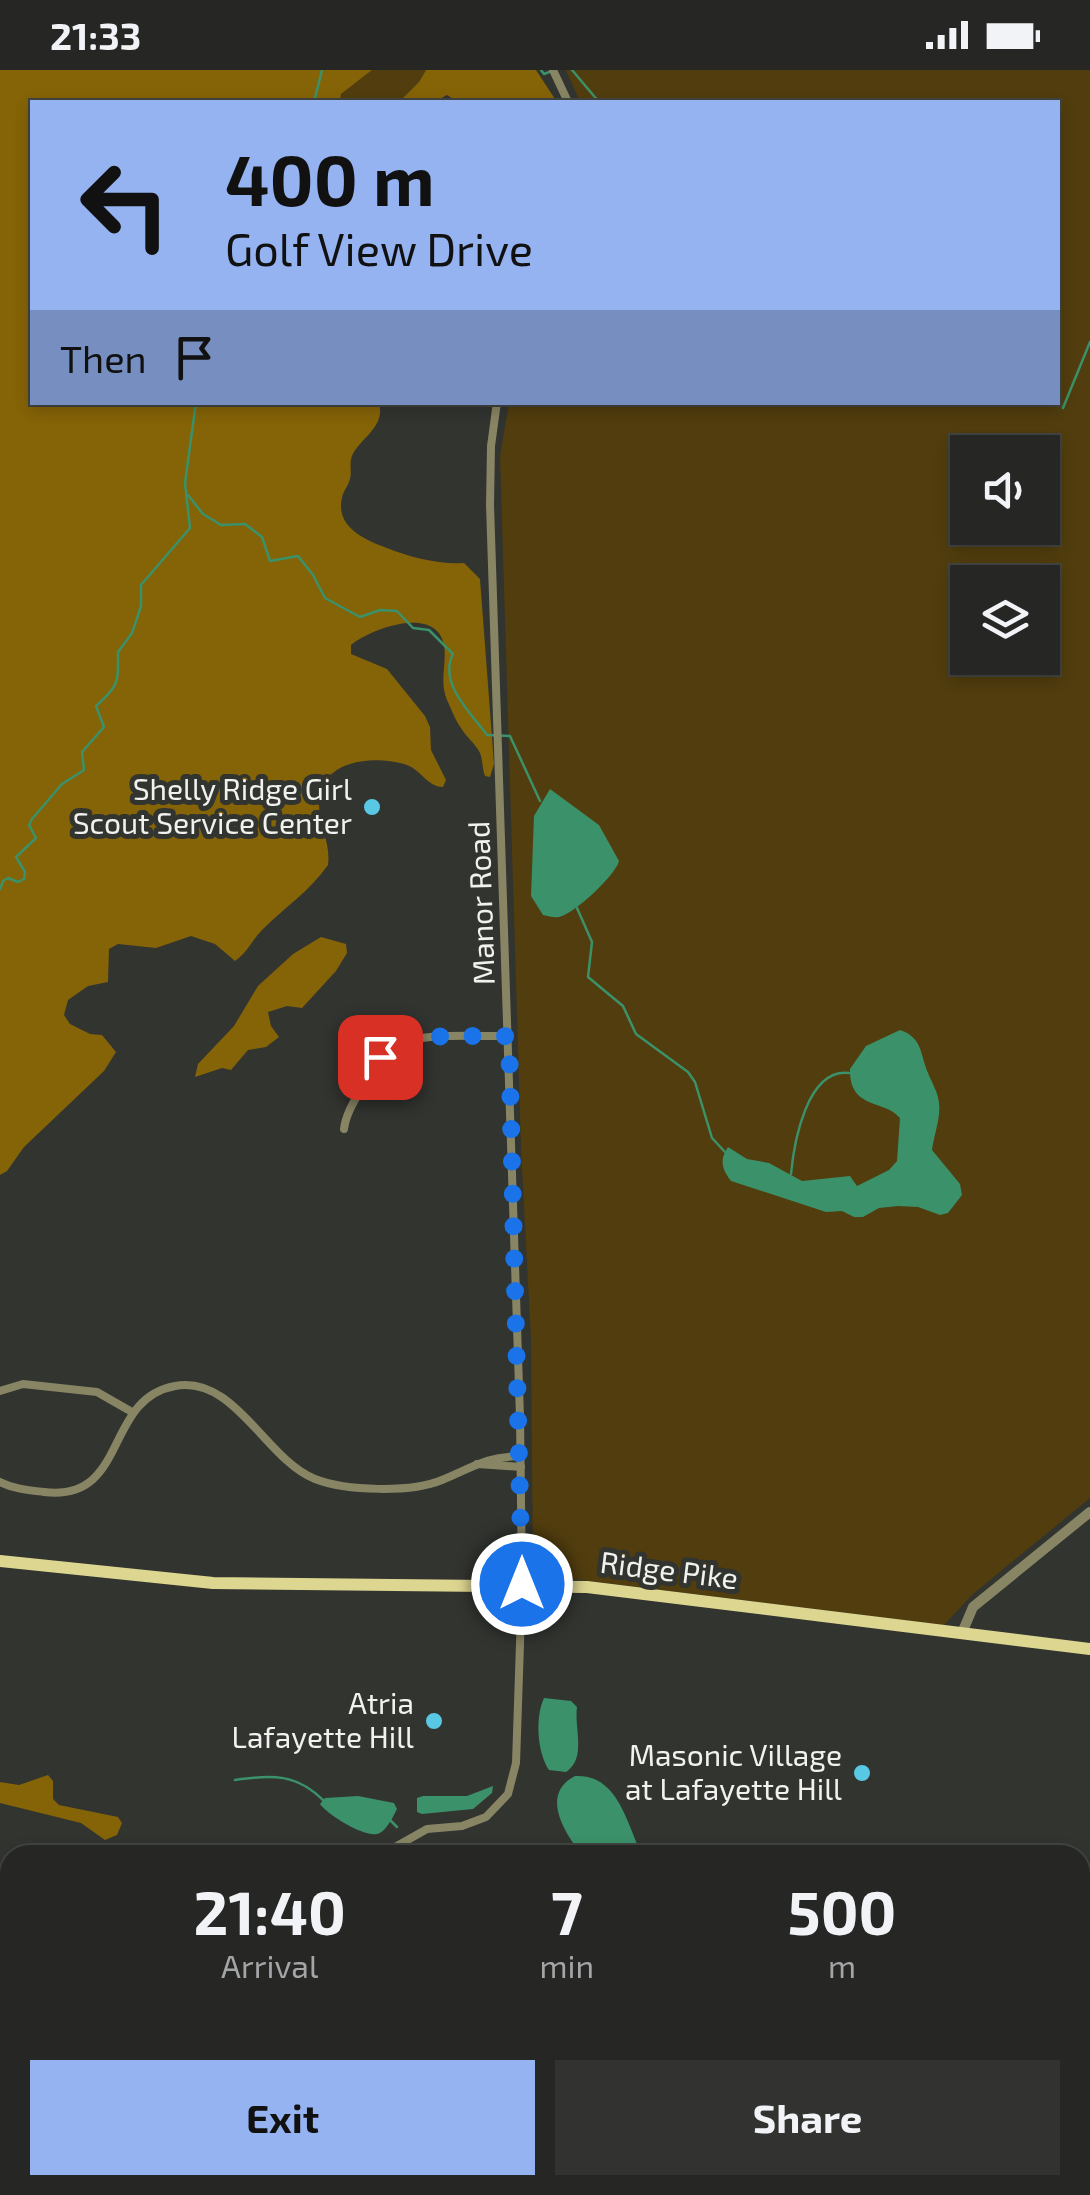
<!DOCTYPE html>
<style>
:root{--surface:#262724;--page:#323331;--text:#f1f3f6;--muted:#a4a5a6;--line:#424441;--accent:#95b2f1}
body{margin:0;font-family:"Exo 2",sans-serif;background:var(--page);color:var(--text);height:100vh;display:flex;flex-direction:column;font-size:38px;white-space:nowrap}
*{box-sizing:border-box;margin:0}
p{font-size:32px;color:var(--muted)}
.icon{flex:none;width:55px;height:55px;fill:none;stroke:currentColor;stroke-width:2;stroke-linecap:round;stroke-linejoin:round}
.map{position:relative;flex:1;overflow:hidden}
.drawer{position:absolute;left:0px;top:1775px;width:1090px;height:350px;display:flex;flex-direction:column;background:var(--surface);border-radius:30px 30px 0 0;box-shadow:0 5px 15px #0003,0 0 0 2px var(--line)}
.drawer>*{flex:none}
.banner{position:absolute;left:30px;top:30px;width:1030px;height:305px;border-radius:0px;box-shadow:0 5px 15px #0003,0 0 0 2px var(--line);background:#95b2f1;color:#111;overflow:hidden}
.buttons{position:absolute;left:950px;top:365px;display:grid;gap:20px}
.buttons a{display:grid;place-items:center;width:110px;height:110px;border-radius:0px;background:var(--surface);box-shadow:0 5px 15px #0003,0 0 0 2px var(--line);font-size:50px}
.pin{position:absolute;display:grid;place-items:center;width:85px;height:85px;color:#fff;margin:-42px;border-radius:20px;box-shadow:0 5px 15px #0006}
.me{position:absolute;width:110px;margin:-55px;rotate:0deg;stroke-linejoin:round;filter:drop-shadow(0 0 8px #0008)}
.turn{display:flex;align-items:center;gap:35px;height:210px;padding:0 30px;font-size:45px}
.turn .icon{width:130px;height:130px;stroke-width:2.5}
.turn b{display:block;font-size:70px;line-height:85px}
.then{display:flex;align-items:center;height:95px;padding:0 30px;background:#0003;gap:20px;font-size:38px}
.eta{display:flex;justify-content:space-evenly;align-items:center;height:170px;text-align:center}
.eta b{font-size:60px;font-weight:700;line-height:70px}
.action{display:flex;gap:20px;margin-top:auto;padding:20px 30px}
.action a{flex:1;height:115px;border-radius:0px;background:var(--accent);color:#111;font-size:40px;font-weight:700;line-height:115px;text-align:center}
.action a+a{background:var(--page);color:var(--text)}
.status{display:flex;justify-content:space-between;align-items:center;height:70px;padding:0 50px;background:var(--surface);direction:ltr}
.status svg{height:28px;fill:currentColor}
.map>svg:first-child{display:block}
.green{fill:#513d0e;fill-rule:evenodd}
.forest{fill:#856307}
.water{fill:#3b9169}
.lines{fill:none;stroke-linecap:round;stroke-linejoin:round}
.stream{stroke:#3b9169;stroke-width:2.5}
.minor{stroke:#888564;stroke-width:8}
.tertiary{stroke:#888564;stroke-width:10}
.primary{stroke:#ddd691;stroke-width:12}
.route{stroke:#1a73e8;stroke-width:18;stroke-dasharray:0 32.4}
.poi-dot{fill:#59c8e5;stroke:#323430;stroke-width:4}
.labels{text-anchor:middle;stroke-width:10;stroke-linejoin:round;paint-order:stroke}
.poi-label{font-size:30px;fill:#f1f2ef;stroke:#323430;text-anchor:end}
.street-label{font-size:30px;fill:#f1f2ef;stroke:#323430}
</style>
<div class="status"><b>21:33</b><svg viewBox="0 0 49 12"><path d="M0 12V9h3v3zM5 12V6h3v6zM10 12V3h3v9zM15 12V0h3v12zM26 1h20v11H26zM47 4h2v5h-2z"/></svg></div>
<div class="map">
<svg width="1090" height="2125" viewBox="0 0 1090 2125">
<rect width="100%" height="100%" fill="#323430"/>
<!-- green -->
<g class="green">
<path d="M372 0H426L419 12 399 32H340L341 24Z"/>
<path d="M566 0H1090V1428L973 1524 944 1555 533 1504 531 1271 521 1077 500 386 509 333 1058 332V32H580ZM968 382H1042V458H968ZM968 512H1042V588H968Z"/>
</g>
<!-- forest -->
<g class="forest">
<path d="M0 0H372L341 24 340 32H32V332L379 333C386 357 359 369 352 386 349 393 352 402 350 409 349 414 345 419 343 424 333 456 363 469 387 478 409 487 441 495 464 493L480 509 494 694 490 707 485 706C482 698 483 691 480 683 475 673 466 667 461 658 455 650 451 638 447 630 439 610 447 595 444 575 436 534 370 559 351 575V584L387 599 425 646 430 657 431 680 446 710 443 717C427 717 420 698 404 694 372 685 319 690 319 734 319 756 331 773 328 795 310 821 284 838 262 860 252 870 247 883 235 891L215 874 191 866 156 878 118 874 109 879 108 912 88 916 68 930 64 945 70 954 90 964 102 965 116 982 104 1001 24 1077 7 1101 0 1105Z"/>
<path d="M426 0H536L557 32H458L447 25 434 32H399L419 12Z"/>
<path d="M321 867 346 874 347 883 336 901 302 938 287 936 268 942 271 956 279 967 266 977 248 980 231 1000 222 998 195 1007 198 994 234 956 258 916 293 884Z"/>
<path d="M48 1705 53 1711V1729L59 1735 118 1747 122 1753 117 1765 105 1770 81 1753 0 1733V1712L19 1715Z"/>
</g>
<!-- water -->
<g class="water">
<path d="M550 719 599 755 619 791C616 805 574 844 559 847 553 848 549 846 543 845L531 826 534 746Z"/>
<path d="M900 960C923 968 920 984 928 1003 932 1013 938 1022 939 1033 941 1047 934 1065 932 1080L960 1114 962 1125 948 1143 940 1145 918 1137 898 1136 879 1138 863 1147H854L842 1141 826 1142 731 1111C722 1099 719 1090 728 1077L747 1089 769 1093 802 1111 850 1106 857 1116 889 1100 897 1091 900 1048C885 1029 849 1040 850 999L866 976Z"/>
<path d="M544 1628 571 1631 577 1637C574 1659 587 1688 566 1702L549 1700C537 1682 535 1647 544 1628Z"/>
<path d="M575 1706C618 1704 626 1752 642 1785H582C564 1762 540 1724 575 1706Z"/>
<path d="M493 1716 492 1723 473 1739 422 1744 417 1742V1728L423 1726H467Z"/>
<path d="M358 1726 394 1733 397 1739C393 1747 386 1762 377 1764 363 1767 327 1744 320 1734L325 1728Z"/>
</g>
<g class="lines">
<!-- stream -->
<g class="stream">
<path d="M541 0 544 4 552 1"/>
<path d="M572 0 599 32"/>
<path d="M314 32 322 0"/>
<path d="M1063 338 1090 272"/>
<path d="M188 425 203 444 221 455 245 454 262 467 270 491 298 486 313 505 325 528 360 547 380 540 397 541 413 558 429 560 453 584C438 613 471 643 487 665L510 666 540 731"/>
<path d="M0 819 3 811 8 808 18 812 24 809 25 802 16 787 36 768 29 755 32 749 62 714 84 700 82 682 104 657 96 636C119 615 118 614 118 582L132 563 141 536V515L190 458 185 413 196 332"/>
<path d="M577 838 592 872 588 907 623 936 636 964 688 1002 695 1012 712 1068 725 1082"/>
<path d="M791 1104C794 1072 807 998 849 1003"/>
<path d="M235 1710C273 1705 296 1703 324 1731"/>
<path d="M389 1749 397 1757"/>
<path d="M411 1783 412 1785"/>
<path d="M1080 2077 1090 2070"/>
<path d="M690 2115V2125"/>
<path d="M1042 2115V2125"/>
</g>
<!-- minor -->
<g class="minor">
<path d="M553 0 568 32"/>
<path d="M344 1059C346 1043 355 1030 363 1016 370 1002 377 987 391 978 416 961 479 967 509 966"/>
<path d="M0 1321 23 1314 97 1322 132 1342"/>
<path d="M477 1394 521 1397"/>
<path d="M0 1412C14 1419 28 1420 44 1422 129 1432 103 1329 175 1316 235 1305 265 1389 315 1409 346 1421 411 1423 442 1410 474 1397 484 1387 521 1386"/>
<path d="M381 1785 427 1759 462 1756 486 1747 508 1724 516 1693 522 1514 520 1347 490 435 491 376 497 332"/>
<path d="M339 2115 346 2125"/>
<path d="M1008 2115 1022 2125"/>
<path d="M259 2125 265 2115"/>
<path d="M436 2125 438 2115"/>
</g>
<!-- tertiary -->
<path class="tertiary" d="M962 1563 973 1537 1090 1442"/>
<!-- primary -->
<path class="primary" d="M0 1491 213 1513 587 1517 1090 1579"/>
</g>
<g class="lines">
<!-- route -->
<path class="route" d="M380 987C410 958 470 968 509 966L522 1514"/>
</g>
<!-- markers -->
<g class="poi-dot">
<circle cx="372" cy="737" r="10"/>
<circle cx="434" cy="1651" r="10"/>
<circle cx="862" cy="1703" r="10"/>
</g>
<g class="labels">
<!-- poi labels -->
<g class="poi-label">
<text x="352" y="730">Shelly Ridge Girl<tspan x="352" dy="34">Scout Service Center</tspan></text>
<text x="414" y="1644">Atria<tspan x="414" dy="34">Lafayette Hill</tspan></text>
<text x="842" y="1696">Masonic Village<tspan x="842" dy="34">at Lafayette Hill</tspan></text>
</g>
<!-- street labels -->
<g class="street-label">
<text transform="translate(482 833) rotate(-92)" y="10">Manor Road</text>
<text transform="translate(669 1501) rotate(7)" y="10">Ridge Pike</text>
</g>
</g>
</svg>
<div class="buttons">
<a><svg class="icon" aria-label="sound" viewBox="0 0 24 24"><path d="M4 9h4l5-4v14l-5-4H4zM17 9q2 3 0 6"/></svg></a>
<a><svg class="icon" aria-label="layers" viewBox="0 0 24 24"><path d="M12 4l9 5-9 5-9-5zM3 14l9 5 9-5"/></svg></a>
</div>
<div class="pin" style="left:380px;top:987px;background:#d93025"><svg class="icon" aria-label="arrive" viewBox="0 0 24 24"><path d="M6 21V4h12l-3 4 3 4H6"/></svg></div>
<svg class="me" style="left:522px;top:1514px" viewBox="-20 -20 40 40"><circle r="17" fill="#1a73e8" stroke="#fff" stroke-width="3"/><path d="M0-11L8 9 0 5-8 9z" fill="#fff"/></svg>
<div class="banner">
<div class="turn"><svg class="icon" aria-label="left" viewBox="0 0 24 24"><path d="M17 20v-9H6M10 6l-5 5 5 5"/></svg><div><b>400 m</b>Golf View Drive</div></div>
<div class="then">Then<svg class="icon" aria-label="arrive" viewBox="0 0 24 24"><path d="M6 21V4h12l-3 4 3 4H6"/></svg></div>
</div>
<section class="drawer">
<div class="eta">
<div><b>21:40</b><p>Arrival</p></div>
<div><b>7</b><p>min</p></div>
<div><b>500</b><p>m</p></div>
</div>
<div class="action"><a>Exit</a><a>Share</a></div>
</section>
</div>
